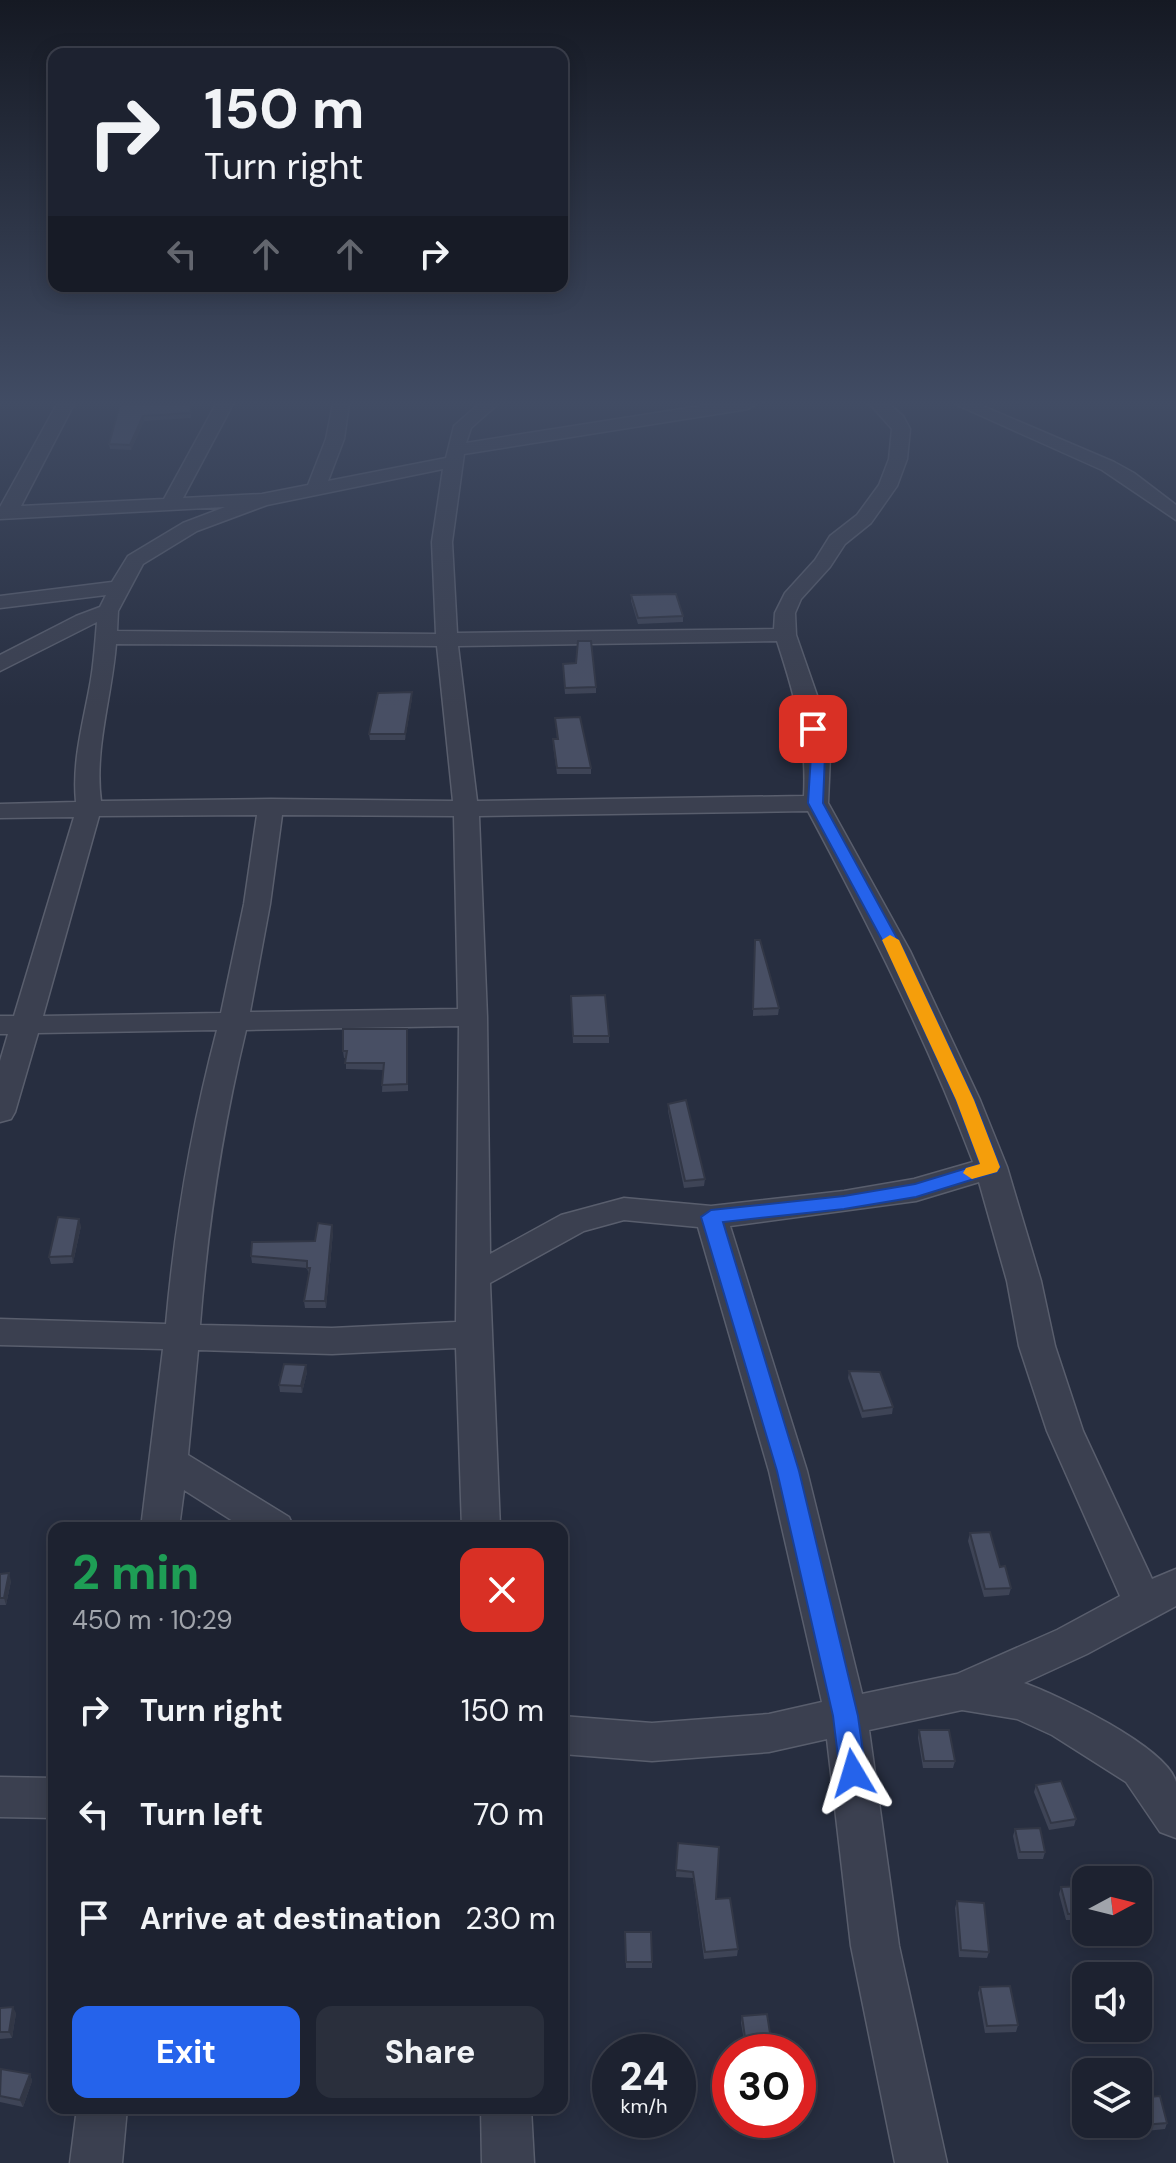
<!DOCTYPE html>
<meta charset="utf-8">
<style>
:root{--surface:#1d2230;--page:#2a2f3c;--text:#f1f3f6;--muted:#a0a4ab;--line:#3b3f4c;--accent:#2563eb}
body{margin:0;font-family:"DM Sans",sans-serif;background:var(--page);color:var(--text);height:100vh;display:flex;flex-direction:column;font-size:30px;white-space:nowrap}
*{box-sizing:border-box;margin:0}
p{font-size:26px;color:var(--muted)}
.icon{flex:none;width:44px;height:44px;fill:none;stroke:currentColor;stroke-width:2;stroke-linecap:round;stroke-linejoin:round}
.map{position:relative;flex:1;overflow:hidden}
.sheet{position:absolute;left:48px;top:1522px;width:520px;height:592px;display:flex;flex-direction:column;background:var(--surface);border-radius:16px;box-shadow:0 4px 20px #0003,0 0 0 2px var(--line)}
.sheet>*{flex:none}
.hud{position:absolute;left:48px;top:48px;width:520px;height:244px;border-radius:16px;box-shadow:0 4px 20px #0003,0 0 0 2px var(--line);background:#1d2230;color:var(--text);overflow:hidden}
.needle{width:52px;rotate:83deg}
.fabs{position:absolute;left:1072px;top:1866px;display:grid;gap:16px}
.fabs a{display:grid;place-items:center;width:80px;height:80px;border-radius:16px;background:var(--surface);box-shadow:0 4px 20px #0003,0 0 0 2px var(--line);font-size:40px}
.speed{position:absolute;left:592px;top:2034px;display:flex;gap:16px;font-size:40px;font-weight:700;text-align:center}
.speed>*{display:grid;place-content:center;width:104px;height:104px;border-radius:50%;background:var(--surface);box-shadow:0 4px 20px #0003,0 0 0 2px var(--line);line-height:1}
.speed small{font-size:20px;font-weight:400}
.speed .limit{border:12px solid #d22;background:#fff;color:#111}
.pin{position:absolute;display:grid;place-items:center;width:68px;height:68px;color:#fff;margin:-34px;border-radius:16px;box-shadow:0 4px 12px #0006}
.me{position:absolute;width:88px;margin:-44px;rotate:353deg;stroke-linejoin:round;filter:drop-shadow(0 0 6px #0008)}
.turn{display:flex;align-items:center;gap:28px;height:168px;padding:0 24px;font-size:36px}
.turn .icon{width:104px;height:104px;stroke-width:2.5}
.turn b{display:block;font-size:56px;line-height:68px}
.lanes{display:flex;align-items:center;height:76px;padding:0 24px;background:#0003;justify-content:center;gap:40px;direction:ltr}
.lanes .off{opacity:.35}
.round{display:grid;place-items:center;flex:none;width:84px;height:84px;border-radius:16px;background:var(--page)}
.headline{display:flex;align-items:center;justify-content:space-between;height:136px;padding:0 24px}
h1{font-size:48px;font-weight:800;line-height:60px;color:#1e9e55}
.primary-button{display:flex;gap:16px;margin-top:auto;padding:16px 24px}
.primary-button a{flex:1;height:92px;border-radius:16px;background:var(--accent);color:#fff;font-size:32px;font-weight:800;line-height:92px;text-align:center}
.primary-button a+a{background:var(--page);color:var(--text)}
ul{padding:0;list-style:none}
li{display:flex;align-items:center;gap:24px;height:104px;padding:0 24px}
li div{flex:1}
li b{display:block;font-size:30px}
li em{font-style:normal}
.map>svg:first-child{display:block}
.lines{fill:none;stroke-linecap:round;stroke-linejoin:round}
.minor-casing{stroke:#595e6d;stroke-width:3}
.minor{fill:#3b4050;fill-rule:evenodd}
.wall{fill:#3e4456}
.shaded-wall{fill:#323746}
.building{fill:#484f64;stroke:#323746;stroke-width:2}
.route{fill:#2563eb;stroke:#184099;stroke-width:2}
.slow{fill:#f59e0b}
</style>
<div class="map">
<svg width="1176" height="2163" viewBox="0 0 1176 2163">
<rect width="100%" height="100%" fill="#272e40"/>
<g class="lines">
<!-- minor casing -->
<g class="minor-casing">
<g id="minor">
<path d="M57 404H74L21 506 164 499 216 404H233L183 498 262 494 308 485 326 439 333 404H349L344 439 328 481 446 458 454 426 479 404H498L471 428 466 443 713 404H756L748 409 464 454 452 542 457 633 774 629 775 613 785 593 815 560 830 536 857 515 879 485 889 459 892 429 870 404H889L903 416 910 429 907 459 897 486 871 523 845 544 830 567 801 599 795 613 796 635 820 704 830 755 828 803 910 951 980 1100 1007 1167 1041 1281 1055 1346 1083 1431 1152 1579 1176 1569V1606L1087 1654 1024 1683C1058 1695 1167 1747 1176 1782 1176 1798 1176 1821 1176 1838L1160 1832 1126 1782 1052 1735 1017 1719 962 1710 869 1730 899 1946 947 2163H895L851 1946 827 1739 769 1752 652 1761 562 1754V1716L652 1723 769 1714 822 1702 769 1471 698 1227 624 1220 584 1231 490 1283 500 1528H462L456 1348 332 1354 198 1350 188 1455 289 1517 294 1528H244L184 1490 179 1528H141L163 1349 0 1345V1319L166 1324C175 1222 191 1129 217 1030L38 1033 15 1112 11 1119 0 1122V1061L8 1034H0V1016H14L74 817 0 818V804L76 802C72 761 83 724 90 685 94 664 95 643 97 622L0 671V655L76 616 100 607 106 595 0 608V596L112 582 128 556 183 523 225 507 0 519V507ZM443 469 432 542 436 634 117 631 118 611 143 564 197 531 267 505ZM777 641C795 696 807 738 804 796L477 801 458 646ZM116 644 437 646 453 801 271 799 101 801C94 749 112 696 116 644ZM808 811C869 925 927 1040 973 1162L914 1179 844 1191 711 1206 624 1198 561 1215 490 1254 487 1017 479 816ZM257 815 244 904 221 1013 43 1016 99 816ZM282 815 454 816 458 1009 250 1012 270 904ZM459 1026 456 1322 332 1328 200 1325C208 1222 222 1130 246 1030ZM979 1182 1007 1281 1019 1346 1047 1431 1120 1596 1057 1630 957 1674 862 1694 807 1471 730 1226 916 1201Z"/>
<path d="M955 404H978L1114 462 1134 473 1176 505V520L1102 470Z"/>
<path d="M0 1777 54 1778V1818L0 1817Z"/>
<path d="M77 2108H127L122 2163H70Z"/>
<path d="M481 2108H531L534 2163H482Z"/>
</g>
</g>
<!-- minor -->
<use href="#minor" class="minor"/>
</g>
<!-- wall -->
<g class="wall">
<path d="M120 404H191V418L144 421 131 450 110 449 109 444Z"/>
<path d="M631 595 683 616V622L638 624 631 601Z"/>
<path d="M563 669 596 687V693L565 694Z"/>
<path d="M412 698 405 740H370L369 734Z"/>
<path d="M555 718 591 768V774H557L553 745V739H557Z"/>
<path d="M755 940 779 1008 778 1015 753 1016Z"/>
<path d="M571 996 609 1036V1043H573Z"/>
<path d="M408 1036V1091L382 1092 383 1070 346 1069V1058H344L343 1051Z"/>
<path d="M668 1104 705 1179 704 1186 684 1188 668 1111Z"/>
<path d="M81 1226 73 1263 51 1264 49 1257Z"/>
<path d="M333 1232 326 1308H305L304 1301 309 1275 307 1268 252 1263 251 1256 315 1241Z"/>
<path d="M849 1371 893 1407 892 1414 862 1418 848 1378Z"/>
<path d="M307 1372 302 1393 280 1392 279 1385Z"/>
<path d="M970 1533 1000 1567 1011 1588 1009 1595 984 1597 968 1541Z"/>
<path d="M0 1574 11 1581 6 1605H0Z"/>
<path d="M919 1730 955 1761 953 1768H923L918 1738Z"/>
<path d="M1036 1785 1076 1819 1074 1826 1049 1830 1034 1792Z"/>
<path d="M1015 1829 1045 1852 1043 1859H1018L1013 1836Z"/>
<path d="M678 1843 738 1949 737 1956 704 1959 693 1878 676 1877Z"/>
<path d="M1061 1887 1086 1896V1920H1066L1059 1894Z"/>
<path d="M957 1901 989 1952 987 1958 959 1957 955 1908Z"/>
<path d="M625 1932 652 1962V1968H626Z"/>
<path d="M1138 1985 1144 2011 1141 2017H1138Z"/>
<path d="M980 1987 1018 2025 1016 2032 985 2033 978 1993Z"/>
<path d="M0 2008 16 2013 12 2038 0 2039Z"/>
<path d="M742 2016 773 2052H746L741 2023Z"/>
<path d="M0 2070 30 2074 32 2081 23 2107 0 2102Z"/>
<path d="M1167 2123 1165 2129 1127 2133 1125 2124Z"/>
</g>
<!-- shaded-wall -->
<g class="shaded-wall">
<path d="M143 416 144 421 131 450 130 445Z"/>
<path d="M412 692V698L405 740V734Z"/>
<path d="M79 1219 81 1226 73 1263 72 1256Z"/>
<path d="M332 1225 333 1232 326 1308 325 1301Z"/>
<path d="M306 1365 307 1372 302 1393 301 1386Z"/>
<path d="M9 1573 11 1581 6 1605 4 1598Z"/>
<path d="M13 2007 16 2013 12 2038 9 2032Z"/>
<path d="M30 2074 32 2081 23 2107 20 2100Z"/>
</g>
<!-- building -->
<g class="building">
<path d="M120 404H190L191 413 143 416 130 445 109 444Z"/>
<path d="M676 594 683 616 638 618 631 595Z"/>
<path d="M578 641H591L596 687 565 688 563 664 576 663Z"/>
<path d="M412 692 405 734H369L378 693Z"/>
<path d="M580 717 591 768H557L553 739H558L555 718Z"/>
<path d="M755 940H760L779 1008 753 1009Z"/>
<path d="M605 995 609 1036H573L571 996Z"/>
<path d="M343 1029H407V1084L382 1085 384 1063H345L347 1051H343Z"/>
<path d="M686 1100 705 1179 685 1181 668 1104Z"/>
<path d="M58 1217 79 1219 72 1256 49 1257Z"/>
<path d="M318 1223 332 1225 325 1301H304L310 1268H307V1261L251 1256 252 1242 315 1241Z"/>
<path d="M284 1364 306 1365 301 1386 279 1385Z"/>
<path d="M849 1371 880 1372 893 1407 863 1411Z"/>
<path d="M990 1532 1000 1567 1005 1566 1011 1588 985 1589 970 1533Z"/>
<path d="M9 1573 4 1598H0V1574Z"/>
<path d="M919 1730H949L955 1761H924Z"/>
<path d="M1061 1781 1076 1819 1051 1823 1036 1785Z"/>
<path d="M1040 1828 1045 1852H1020L1015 1829Z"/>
<path d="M678 1843 719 1847 716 1899 730 1898 738 1949 705 1952 693 1872 676 1870Z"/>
<path d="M1083 1886 1086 1896V1913L1068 1914 1061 1887Z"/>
<path d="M957 1901 984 1903 989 1952 961 1950Z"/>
<path d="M625 1932H651L652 1962H626Z"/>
<path d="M1138 1985 1144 2011 1138 2010Z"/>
<path d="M1010 1986 1018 2025 987 2026 980 1987Z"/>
<path d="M13 2007 9 2032H0V2008Z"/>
<path d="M767 2014 773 2052H747L742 2016Z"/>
<path d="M1 2069 30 2074 20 2100 0 2096Z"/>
<path d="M1160 2096 1167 2123 1130 2126 1129 2124H1138V2098Z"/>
</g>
<!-- sky -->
<linearGradient id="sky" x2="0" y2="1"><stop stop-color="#151923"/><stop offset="0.57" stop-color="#414c64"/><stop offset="1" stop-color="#414c64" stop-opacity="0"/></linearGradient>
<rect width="1176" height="707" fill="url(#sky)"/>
<!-- route -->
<path class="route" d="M813 725 820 729 825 755 823 803 904 951 974 1100 1000 1167 997 1172 916 1197 844 1209 723 1222 799 1471 858 1716 866 1773 862 1782 853 1786 844 1782 840 1773 833 1716 777 1471 701 1217 711 1210 844 1196 915 1184 980 1164 956 1100 888 951 808 803 811 755 806 729Z"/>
<!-- slow -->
<path class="slow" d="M890 935 899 940 974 1100 1000 1167 997 1172 972 1179 963 1173 966 1168 980 1164 956 1100 882 940Z"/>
</svg>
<div class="fabs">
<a><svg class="needle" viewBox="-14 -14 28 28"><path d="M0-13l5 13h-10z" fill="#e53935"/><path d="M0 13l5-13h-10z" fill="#a0a4ab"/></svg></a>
<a><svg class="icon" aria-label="sound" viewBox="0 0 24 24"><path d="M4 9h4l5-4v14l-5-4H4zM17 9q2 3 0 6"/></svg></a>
<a><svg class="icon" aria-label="layers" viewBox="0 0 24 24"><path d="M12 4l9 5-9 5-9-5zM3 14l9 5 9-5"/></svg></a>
</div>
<div class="speed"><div>24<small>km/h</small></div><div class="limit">30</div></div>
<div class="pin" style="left:813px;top:729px;background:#d93025"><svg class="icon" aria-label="arrive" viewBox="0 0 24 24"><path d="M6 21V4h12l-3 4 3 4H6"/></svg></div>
<svg class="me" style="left:853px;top:1773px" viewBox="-20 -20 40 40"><path d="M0-17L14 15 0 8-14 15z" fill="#2563eb" stroke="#fff" stroke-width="4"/></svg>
<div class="hud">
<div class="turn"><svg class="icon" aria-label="right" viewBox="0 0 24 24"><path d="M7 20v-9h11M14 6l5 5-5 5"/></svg><div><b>150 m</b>Turn right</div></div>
<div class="lanes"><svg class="icon off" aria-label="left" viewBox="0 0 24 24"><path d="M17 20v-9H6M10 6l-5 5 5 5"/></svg><svg class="icon off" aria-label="ahead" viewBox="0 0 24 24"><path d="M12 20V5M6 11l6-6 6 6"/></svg><svg class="icon off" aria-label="ahead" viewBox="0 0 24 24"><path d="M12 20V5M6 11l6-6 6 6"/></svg><svg class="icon" aria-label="right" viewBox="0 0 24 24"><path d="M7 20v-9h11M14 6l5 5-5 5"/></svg></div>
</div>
<section class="sheet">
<div class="headline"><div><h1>2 min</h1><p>450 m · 10:29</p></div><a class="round" style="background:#d93025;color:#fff"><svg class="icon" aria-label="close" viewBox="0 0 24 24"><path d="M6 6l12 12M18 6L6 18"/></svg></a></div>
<ul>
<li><svg class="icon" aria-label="right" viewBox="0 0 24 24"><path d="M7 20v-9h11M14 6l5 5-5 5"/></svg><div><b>Turn right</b></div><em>150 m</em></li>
<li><svg class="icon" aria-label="left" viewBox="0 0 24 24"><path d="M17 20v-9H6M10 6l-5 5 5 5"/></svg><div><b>Turn left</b></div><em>70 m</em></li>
<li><svg class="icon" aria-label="arrive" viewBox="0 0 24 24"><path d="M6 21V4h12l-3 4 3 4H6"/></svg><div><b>Arrive at destination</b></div><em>230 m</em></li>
</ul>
<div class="primary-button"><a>Exit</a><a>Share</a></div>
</section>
</div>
